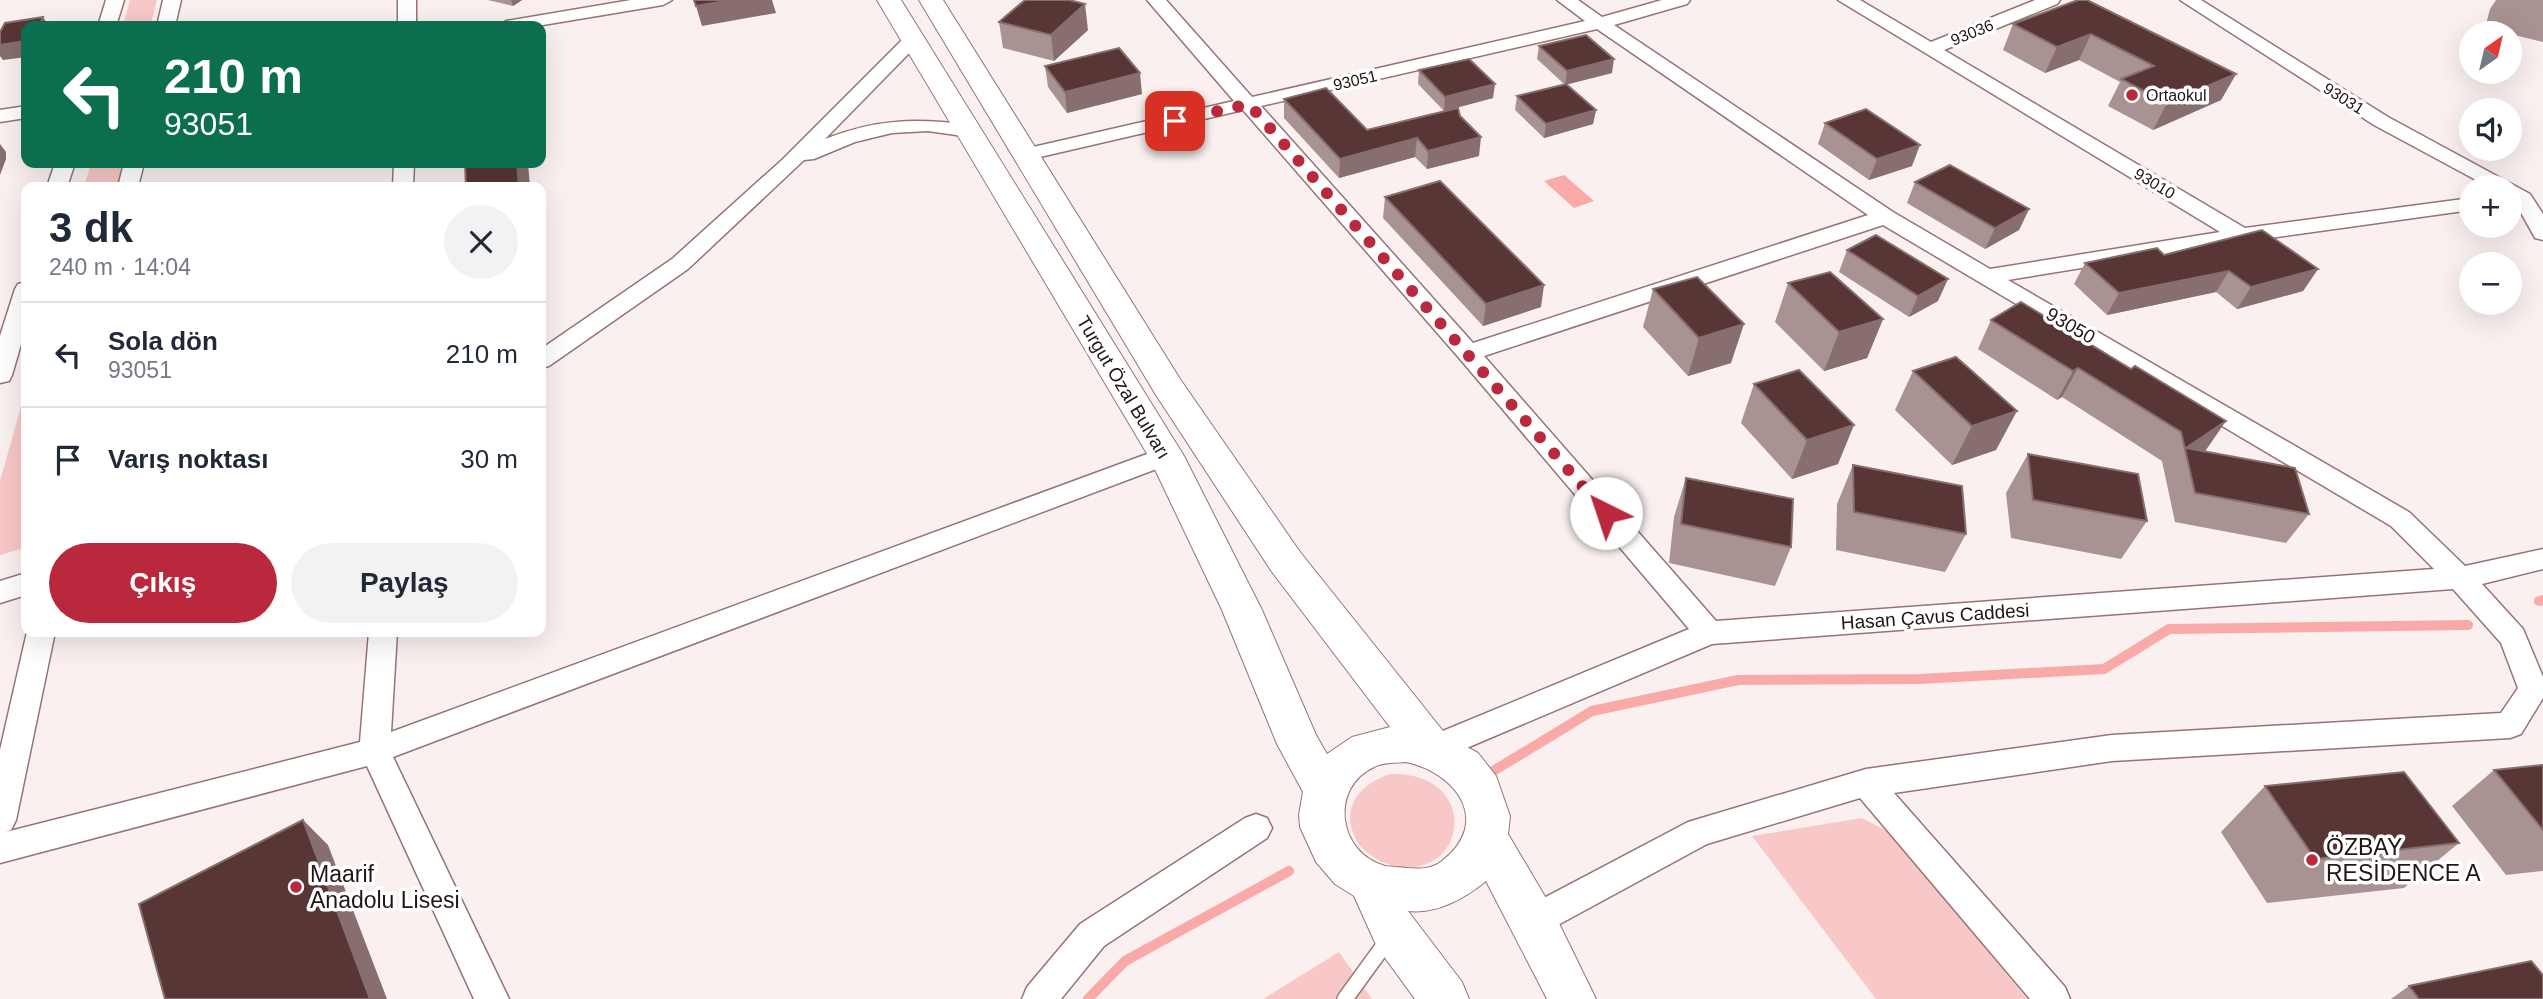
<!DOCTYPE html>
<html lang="tr">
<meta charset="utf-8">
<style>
:root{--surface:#fff;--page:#f2f2f3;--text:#1f2937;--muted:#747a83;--line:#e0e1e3;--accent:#b9283d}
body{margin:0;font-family:Helvetica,sans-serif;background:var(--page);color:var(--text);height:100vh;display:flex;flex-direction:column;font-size:26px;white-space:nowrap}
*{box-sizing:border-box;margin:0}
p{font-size:23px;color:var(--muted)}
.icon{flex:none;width:38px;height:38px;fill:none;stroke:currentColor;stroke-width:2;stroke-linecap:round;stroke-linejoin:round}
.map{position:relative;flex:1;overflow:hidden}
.panel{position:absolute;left:21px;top:182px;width:525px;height:455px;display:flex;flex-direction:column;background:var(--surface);border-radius:14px;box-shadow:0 7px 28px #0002}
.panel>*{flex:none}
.top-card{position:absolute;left:21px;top:21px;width:525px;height:147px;border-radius:14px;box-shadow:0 7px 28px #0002;background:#0b6e4f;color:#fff;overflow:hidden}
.needle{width:46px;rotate:34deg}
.fabs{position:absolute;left:2459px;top:21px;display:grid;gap:14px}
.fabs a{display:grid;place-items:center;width:63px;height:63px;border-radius:50%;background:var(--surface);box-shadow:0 7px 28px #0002;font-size:35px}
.pin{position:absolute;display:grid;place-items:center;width:60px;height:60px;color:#fff;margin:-30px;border-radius:14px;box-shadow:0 4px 10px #0006}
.me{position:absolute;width:77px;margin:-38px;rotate:319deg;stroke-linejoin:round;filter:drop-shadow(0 0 5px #0008)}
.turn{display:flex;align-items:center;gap:24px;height:147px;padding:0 28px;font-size:32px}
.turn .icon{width:91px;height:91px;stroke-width:2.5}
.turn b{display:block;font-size:49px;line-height:60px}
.round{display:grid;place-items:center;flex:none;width:74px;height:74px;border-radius:37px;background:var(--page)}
.head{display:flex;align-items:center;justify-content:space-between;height:119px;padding:0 28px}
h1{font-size:42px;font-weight:700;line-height:52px}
.action{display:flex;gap:14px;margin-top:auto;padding:14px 28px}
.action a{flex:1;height:80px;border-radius:42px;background:var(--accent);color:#fff;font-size:28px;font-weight:700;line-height:80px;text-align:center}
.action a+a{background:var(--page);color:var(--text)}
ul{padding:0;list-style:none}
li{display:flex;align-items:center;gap:21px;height:105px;padding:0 28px;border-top:2px solid var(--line)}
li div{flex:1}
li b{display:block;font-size:26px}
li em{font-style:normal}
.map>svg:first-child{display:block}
.green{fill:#f8c7c7}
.water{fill:#faa9a9}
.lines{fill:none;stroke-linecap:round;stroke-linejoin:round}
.stream{stroke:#faa9a9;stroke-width:10}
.lane-casing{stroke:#997373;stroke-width:18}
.street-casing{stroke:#997373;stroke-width:3}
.secondary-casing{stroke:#997373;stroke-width:2}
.lane{stroke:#fff;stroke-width:15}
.street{fill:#fff;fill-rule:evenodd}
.secondary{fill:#fff;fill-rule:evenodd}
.wall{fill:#a89392}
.shaded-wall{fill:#886e6e}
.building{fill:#583636;stroke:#886e6e;stroke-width:2}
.route{stroke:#b9283d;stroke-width:12;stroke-dasharray:0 21.6}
.poi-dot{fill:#b9283d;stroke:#fff;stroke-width:2.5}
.labels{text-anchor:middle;stroke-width:7;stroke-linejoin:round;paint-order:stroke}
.far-street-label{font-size:16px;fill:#241515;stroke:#fff}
.far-poi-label{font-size:16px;fill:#241515;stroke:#fff;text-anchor:start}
.street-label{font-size:19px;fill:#241515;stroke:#fff}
.near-poi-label{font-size:23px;fill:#241515;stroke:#fff;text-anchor:start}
</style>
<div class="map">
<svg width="2543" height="999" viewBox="0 0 2543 999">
<rect width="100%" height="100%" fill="#f9f0ef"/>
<!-- green -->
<g class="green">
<path d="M130 0H157L150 26H123Z"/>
<path d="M91 163H123L117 187H84Z"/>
<path d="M26 389V538L24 548 0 555V481Z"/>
<path d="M1390 774C1486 771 1467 891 1385 863 1372 858 1359 848 1354 835 1341 804 1363 783 1390 774Z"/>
<path d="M1862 818 1891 833 2027 999H1876L1752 836Z"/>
<path d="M1339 952 1372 999H1263Z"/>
</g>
<!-- water -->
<path class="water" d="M1564 175 1594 201 1574 208 1544 181Z"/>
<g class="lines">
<!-- stream -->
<g class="stream">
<path d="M2539 601 2543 600"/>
<path d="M1485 776 1592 711 1738 680 1920 679 2104 669 2169 629 2468 625"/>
<path d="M1088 999 1125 961 1289 871"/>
</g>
<!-- lane casing -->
<g class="lane-casing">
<path id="lane" d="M1345 999 1390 937"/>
</g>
<!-- street casing -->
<g class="street-casing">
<g id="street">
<path d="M106 0H124L116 26H98Z"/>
<path d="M163 0H181L175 26H157Z"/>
<rect x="398" y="0" width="18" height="26"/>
<path d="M631 0H672L663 5 537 26H497L506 21Z"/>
<path d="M1147 0H1166L1252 97 1585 21 1557 0H1578L1602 17 1662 0H1690L1687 4 1614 25 1893 212 1990 269 2220 232 1838 0H1860L1931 42 2035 0H2060L2057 4 1944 50 2245 228 2471 198V210L2241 242 2008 280 2409 512 2465 566 2543 549V569L2482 584 2523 629 2543 677V698L2521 734 2510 738 2112 761 1894 793 2065 987 2070 999H2030L1860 798 1707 844 1545 932 1533 937 1521 932 1516 921 1521 910 1688 822 1866 769 2112 735 2501 713 2518 688 2501 643 2453 589 1712 644 1443 758 1432 762 1421 758 1417 749 1421 740 1689 629 1460 359 1243 110 1027 160 1020 158 1017 154 1020 150 1234 101ZM1597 29 1868 215 1473 343 1261 106ZM1883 225 2391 526 2434 569 1716 621 1484 356Z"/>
<path d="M2180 0H2201L2388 117 2530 194 2543 214V240L2535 238 2515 202 2510 199V187H2489L2374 125Z"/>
<path d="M914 33 923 38 920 42 825 139C876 119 916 118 970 125L977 127 980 131 977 135 970 137 928 131 892 133 855 142 814 159 804 160 688 269 549 366 541 368V349L672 259 783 159 908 34Z"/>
<path d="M26 106V118L0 122V110Z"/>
<path d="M55 163H75L67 187H47Z"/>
<path d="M124 163H144L138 187H118Z"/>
<path d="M394 163H414L413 187H393Z"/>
<path d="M26 282V327L12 375 9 381 0 383V336L15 289 18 284Z"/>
<path d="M1166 447 1175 450 1179 456 1175 462 393 757 509 999H474L367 766 0 863V750L27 632H55L16 820 11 830 6 832 360 742 369 632H397L391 732Z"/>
<path d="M26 573V595L0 603V581Z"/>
<path d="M1256 814 1267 818 1272 828 1267 838 1104 946 1061 999H1022L1027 987 1080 924 1245 818Z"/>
</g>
</g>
<!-- secondary casing -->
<g class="secondary-casing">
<path id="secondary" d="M877 0H901L1184 456 1262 610 1316 735 1327 754 1352 737 1390 727 1272 572 1156 395 919 0H943L1180 379 1300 552 1447 736 1478 753 1496 776 1510 816 1508 834 1550 905 1596 999H1547L1486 881C1464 899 1437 914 1408 911L1462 982 1469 999H1415L1377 947 1354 896 1335 884 1316 862 1300 827 1299 815 1303 792 1277 744 1222 610 1149 457ZM1406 762C1457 773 1492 822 1442 861 1432 869 1420 869 1407 868 1400 867 1392 867 1385 866 1338 853 1329 788 1374 767 1383 762 1396 763 1406 762Z"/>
</g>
<!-- lane -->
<use href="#lane" class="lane"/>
<!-- street -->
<use href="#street" class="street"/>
<!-- secondary -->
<use href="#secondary" class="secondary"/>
</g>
<!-- wall -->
<g class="wall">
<path d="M488 0H522L513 6Z"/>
<path d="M2078 0 2236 74 2221 100 2153 130 2108 106 2120 82 2079 60 2045 73 2003 50 2013 24Z"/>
<path d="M2496 0H2543V42L2485 28 2490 9Z"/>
<path d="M999 22 1088 30 1054 61 1003 48Z"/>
<path d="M1539 46 1612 73 1567 84 1596 110 1593 124 1544 138 1515 110 1517 96 1564 84 1537 59Z"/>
<path d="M1045 66 1142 94 1067 113 1048 87Z"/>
<path d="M1419 70 1493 98 1444 111 1418 84Z"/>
<path d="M1284 99 1367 130 1460 116 1479 156 1427 169 1415 157 1339 178 1284 118Z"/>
<path d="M1825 123 1912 166 1869 180 1818 144Z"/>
<path d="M1915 182 2029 209 2019 230 1985 249 1907 203Z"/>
<path d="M1385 197 1541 307 1483 326 1383 218Z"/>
<path d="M1847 250 1938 301 1909 317 1839 272Z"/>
<path d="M2164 255 2318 269 2303 291 2237 309 2216 292 2107 315 2074 284 2085 263Z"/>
<path d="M1788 283 1883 319 1867 358 1824 371 1775 322Z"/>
<path d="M1653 289 1731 363 1688 376 1643 327Z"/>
<path d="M2021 302 2206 450 2204 452 2309 514 2286 543 2175 522 2162 461 2062 397 2057 400 1978 349 1991 320Z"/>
<path d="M1956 357 1996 450 1952 465 1895 410 1913 371Z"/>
<path d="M1754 384 1838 464 1792 479 1741 423Z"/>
<path d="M2028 454 2147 521 2121 559 2011 538 2006 493Z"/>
<path d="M1853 465 1966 534 1945 572 1836 550 1837 504Z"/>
<path d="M1686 478 1791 547 1775 586 1669 563 1674 517Z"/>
<path d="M2543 765V871L2506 875 2452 806 2494 770Z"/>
<path d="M2265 786 2459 843 2404 888 2267 903 2221 832Z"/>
<path d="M2409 986 2543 999H2391Z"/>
</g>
<!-- shaded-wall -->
<g class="shaded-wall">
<path d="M511 0H522L513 6Z"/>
<path d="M731 0H772L776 13 702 26 696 6Z"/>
<path d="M1085 4 1088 30 1054 61 1051 35Z"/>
<path d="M43 17 49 26H39Z"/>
<path d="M2091 34 2079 60 2045 73 2057 47Z"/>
<path d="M26 41V57L3 60 0 56V45Z"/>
<path d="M1614 59 1612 73 1565 85 1567 71Z"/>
<path d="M1140 73 1142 94 1067 113 1065 92Z"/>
<path d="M2236 74 2221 100 2153 130 2167 103Z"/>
<path d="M1495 84 1493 98 1444 111 1445 97Z"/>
<path d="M1596 110 1593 124 1544 138 1546 124Z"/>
<path d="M1481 137 1479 156 1427 169 1428 151Z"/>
<path d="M1417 138 1415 157 1339 178 1340 159Z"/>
<path d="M0 144 6 152V159L0 175Z"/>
<path d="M1920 145 1912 166 1869 180 1877 159Z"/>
<path d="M517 163H528L530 187H519Z"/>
<path d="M2029 209 2019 230 1985 249 1995 228Z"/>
<path d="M2318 269 2303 291 2237 309 2251 287Z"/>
<path d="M2229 271 2216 292 2107 315 2119 293Z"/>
<path d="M1948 279 1938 301 1909 317 1918 296Z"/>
<path d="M1544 285 1541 307 1483 326 1486 304Z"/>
<path d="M1883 319 1867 358 1824 371 1839 332Z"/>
<path d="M1744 324 1731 363 1688 376 1699 338Z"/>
<path d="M2078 368 2062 397 2057 400 2073 371Z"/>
<path d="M2017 411 1996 450 1952 465 1972 426Z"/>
<path d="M2226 421 2206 450 2188 463 2186 448Z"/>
<path d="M1854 425 1838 464 1792 479 1807 440Z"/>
<path d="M303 820 328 845 387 999H370Z"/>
</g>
<!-- building -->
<g class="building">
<path d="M694 0H731L696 6Z"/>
<path d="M1025 0H1069L1085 4 1051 35 999 22Z"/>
<path d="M2078 0H2087L2236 74 2167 103 2121 79 2154 66 2091 34 2057 47 2013 24Z"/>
<path d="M43 17 39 26H26V41L0 45V32L5 23Z"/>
<path d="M1586 35 1614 59 1567 71 1539 46Z"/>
<path d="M1119 48 1140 73 1065 92 1045 66Z"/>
<path d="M1469 59 1495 84 1445 97 1419 70Z"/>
<path d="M1566 84 1596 110 1546 124 1517 96Z"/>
<path d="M1326 88 1367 130 1458 108 1460 116 1481 137 1428 151 1417 138 1340 159 1284 99Z"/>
<path d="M1866 109 1920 145 1877 159 1825 123Z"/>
<path d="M465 163H517L519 187H466Z"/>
<path d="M1950 165 2029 209 1995 228 1915 182Z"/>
<path d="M1440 181 1544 285 1486 304 1385 197Z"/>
<path d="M2262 230 2318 269 2251 287 2229 271 2119 293 2085 263 2157 248 2164 255Z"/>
<path d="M1876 235 1948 279 1918 296 1847 250Z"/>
<path d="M1830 272 1883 319 1839 332 1788 283Z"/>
<path d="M1697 277 1744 324 1699 338 1653 289Z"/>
<path d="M2021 302 2131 369 2135 366 2226 421 2186 448 2295 468 2309 514 2195 493 2181 432 2078 368 2073 371 1991 320Z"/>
<path d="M1956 357 2017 411 1972 426 1913 371Z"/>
<path d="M1799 370 1854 425 1807 440 1754 384Z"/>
<path d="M2028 454 2138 474 2147 521 2033 500Z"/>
<path d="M1853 465 1962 486 1966 534 1854 512Z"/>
<path d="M1686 478 1793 499 1791 547 1681 524Z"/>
<path d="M2543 765V830L2494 770Z"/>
<path d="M2404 772 2459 843 2315 859 2265 786Z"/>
<path d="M303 820 370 999H165L139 904Z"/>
<path d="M2531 961 2543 975V999H2419L2409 986Z"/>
</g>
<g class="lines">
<!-- route -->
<path class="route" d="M1175 121 1249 104 1606 513"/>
</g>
<!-- markers -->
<g class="poi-dot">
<circle cx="2132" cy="95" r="7"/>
<circle cx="2312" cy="860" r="7"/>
<circle cx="296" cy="887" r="7"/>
</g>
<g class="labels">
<!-- far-street labels -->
<g class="far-street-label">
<text transform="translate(1972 32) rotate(-22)" y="6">93036</text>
<text transform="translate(1355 80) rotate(-13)" y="6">93051</text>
<text transform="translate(2344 98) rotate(32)" y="6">93031</text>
<text transform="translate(2155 183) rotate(31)" y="6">93010</text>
</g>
<!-- far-poi labels -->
<g class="far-poi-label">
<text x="2146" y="101">Ortaokul</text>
</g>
<!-- street labels -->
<g class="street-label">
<text transform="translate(2071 325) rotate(30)" y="7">93050</text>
<text transform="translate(1124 387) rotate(59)" y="7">Turgut Özal Bulvarı</text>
<text transform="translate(1935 616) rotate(-4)" y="7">Hasan Çavus Caddesi</text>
</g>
<!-- near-poi labels -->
<g class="near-poi-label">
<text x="2326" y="855">ÖZBAY<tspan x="2326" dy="26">RESİDENCE A</tspan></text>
<text x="310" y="882">Maarif<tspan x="310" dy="26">Anadolu Lisesi</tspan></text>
</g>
</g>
</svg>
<div class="fabs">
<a><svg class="needle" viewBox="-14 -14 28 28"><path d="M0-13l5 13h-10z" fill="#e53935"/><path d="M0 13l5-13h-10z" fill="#747a83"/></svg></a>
<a><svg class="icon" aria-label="sound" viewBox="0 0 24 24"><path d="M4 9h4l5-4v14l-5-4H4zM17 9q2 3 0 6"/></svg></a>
<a>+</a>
<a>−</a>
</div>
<div class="pin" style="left:1175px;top:121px;background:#d93025"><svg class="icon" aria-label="arrive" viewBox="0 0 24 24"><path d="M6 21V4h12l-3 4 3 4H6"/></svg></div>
<svg class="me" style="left:1606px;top:513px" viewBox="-20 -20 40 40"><circle r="19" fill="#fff"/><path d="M0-13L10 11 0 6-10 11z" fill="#b9283d"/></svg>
<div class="top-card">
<div class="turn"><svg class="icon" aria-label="left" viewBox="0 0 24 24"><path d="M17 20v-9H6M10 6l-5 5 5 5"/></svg><div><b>210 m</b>93051</div></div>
</div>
<section class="panel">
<div class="head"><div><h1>3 dk</h1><p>240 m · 14:04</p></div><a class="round"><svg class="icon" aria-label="close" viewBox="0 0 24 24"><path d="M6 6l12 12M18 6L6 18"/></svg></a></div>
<ul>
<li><svg class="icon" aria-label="left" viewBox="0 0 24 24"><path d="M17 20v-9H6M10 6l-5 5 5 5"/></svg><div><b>Sola dön</b><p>93051</p></div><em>210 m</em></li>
<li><svg class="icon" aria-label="arrive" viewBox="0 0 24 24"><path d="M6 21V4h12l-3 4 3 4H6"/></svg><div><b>Varış noktası</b></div><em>30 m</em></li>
</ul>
<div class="action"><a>Çıkış</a><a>Paylaş</a></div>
</section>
</div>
